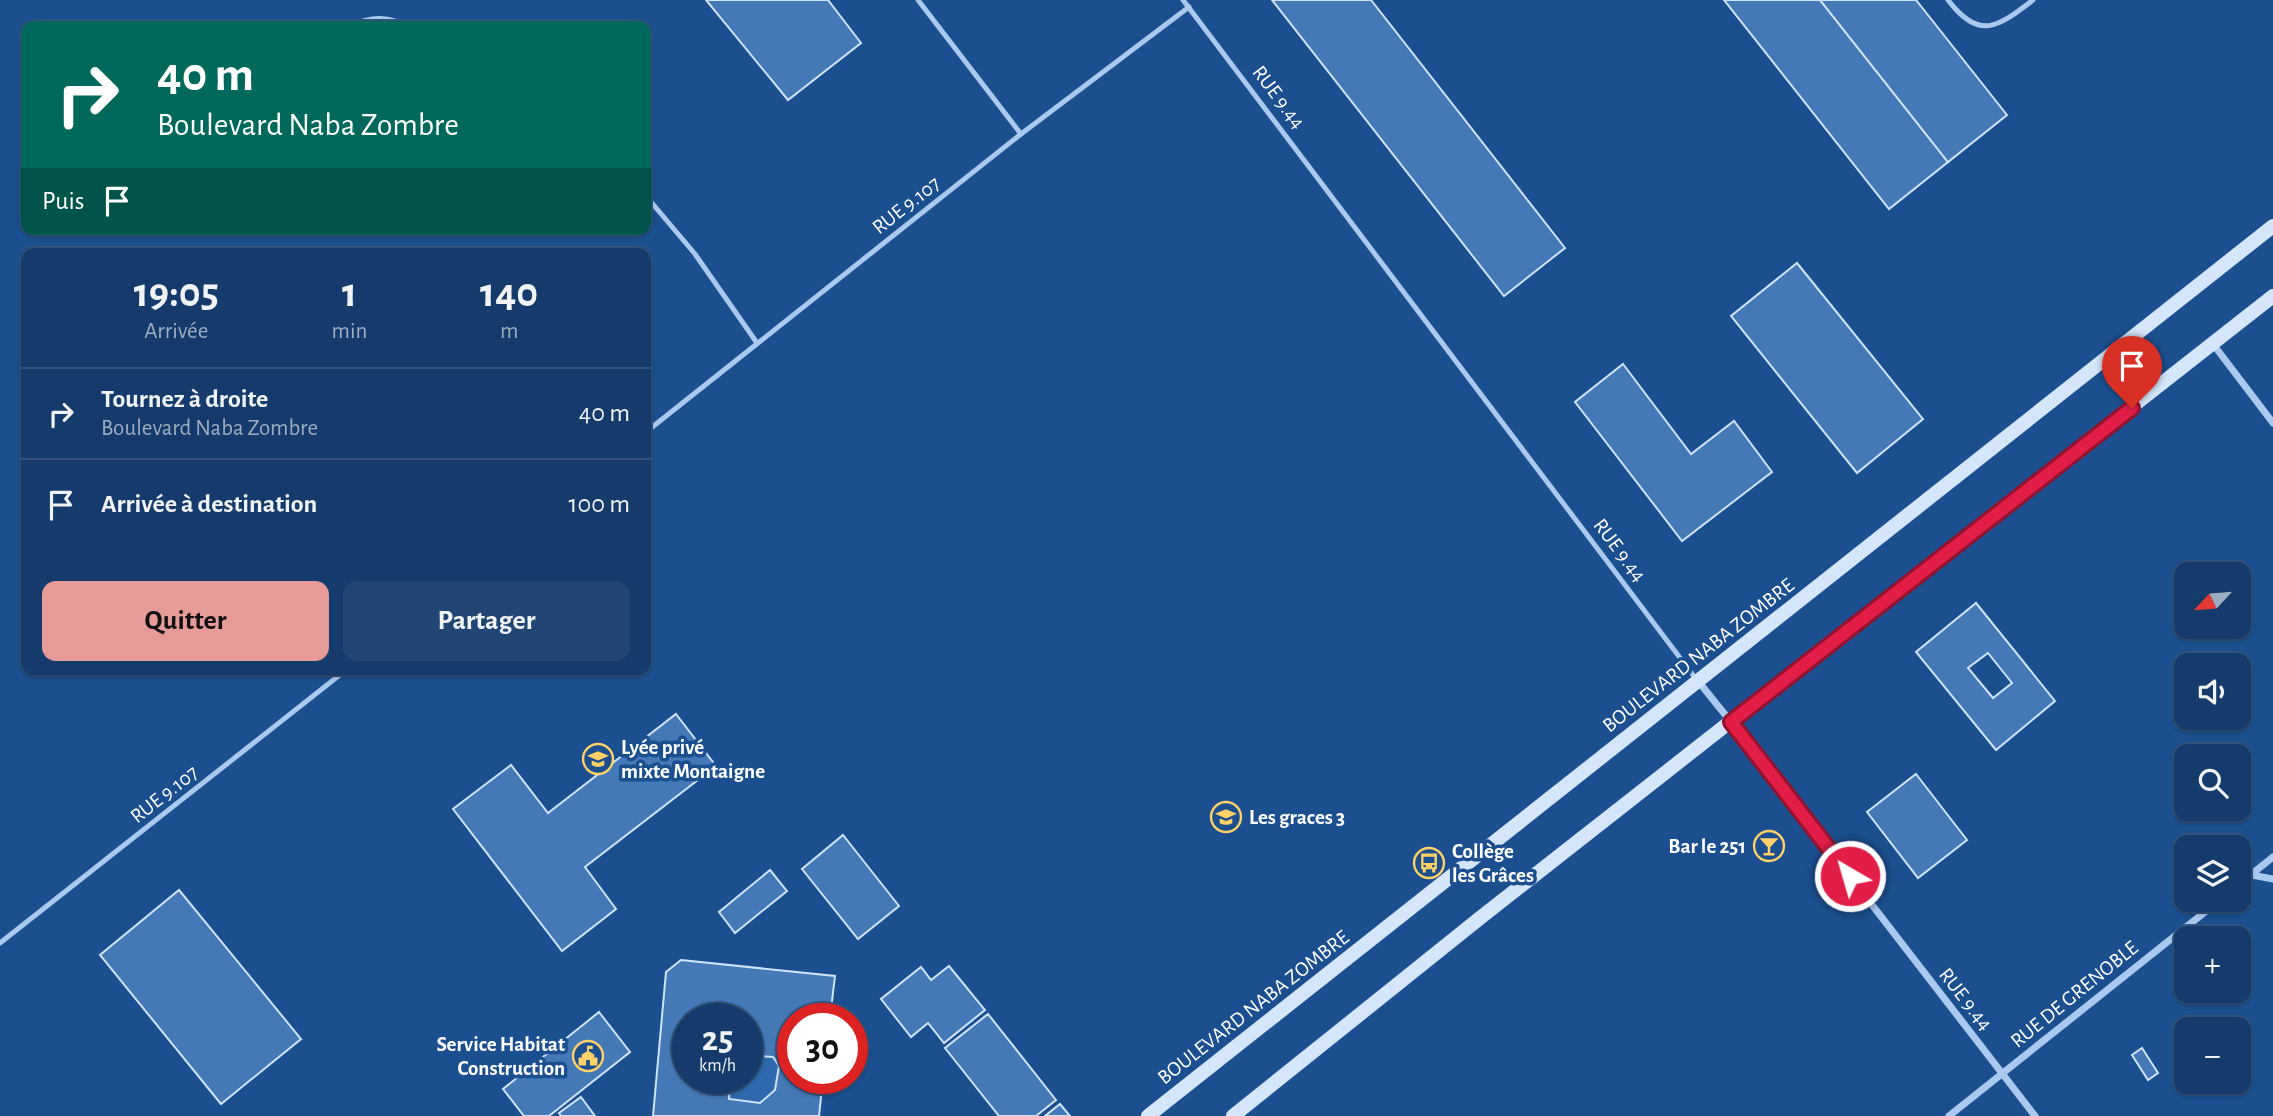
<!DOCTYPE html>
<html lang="fr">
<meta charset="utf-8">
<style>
:root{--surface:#143b6b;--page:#214673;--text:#f1f3f6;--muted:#9dadc1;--line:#33557e;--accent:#e69b98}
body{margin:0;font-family:"Alegreya Sans",sans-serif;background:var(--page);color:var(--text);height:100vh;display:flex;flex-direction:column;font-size:26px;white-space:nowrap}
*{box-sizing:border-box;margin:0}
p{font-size:23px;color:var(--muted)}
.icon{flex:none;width:38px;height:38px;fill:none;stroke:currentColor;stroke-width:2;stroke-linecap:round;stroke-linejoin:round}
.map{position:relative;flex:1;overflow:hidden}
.sheet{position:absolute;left:21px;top:248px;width:630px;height:427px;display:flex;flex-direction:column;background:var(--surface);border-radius:14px;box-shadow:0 2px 5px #0004,0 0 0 2px var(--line)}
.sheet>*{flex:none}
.top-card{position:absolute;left:21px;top:21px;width:630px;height:214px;border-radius:14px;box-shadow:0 2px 5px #0004,0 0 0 2px var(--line);background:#00695c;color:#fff;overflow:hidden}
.needle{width:46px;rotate:244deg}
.buttons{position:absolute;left:2174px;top:562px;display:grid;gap:14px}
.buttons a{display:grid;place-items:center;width:77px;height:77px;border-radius:14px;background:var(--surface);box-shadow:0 2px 5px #0004,0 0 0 2px var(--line);font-size:35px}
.speed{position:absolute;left:672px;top:1003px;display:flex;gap:14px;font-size:35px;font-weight:700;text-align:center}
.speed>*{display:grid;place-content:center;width:91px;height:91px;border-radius:50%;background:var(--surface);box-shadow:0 2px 5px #0004,0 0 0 2px var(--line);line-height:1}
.speed small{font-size:18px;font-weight:400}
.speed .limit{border:10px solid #d22;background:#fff;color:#111}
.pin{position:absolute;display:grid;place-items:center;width:60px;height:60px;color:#fff;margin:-72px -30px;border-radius:50% 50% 50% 0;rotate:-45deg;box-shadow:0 0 7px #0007}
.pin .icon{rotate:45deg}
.me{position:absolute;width:77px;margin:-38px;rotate:322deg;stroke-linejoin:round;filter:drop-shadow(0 0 5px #0008)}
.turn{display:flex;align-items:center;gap:24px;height:147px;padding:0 21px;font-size:32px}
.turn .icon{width:91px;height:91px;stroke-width:2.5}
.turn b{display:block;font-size:49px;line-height:60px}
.then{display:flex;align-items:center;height:66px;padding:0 21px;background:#0003;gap:14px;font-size:26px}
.eta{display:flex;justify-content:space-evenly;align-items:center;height:119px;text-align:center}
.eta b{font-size:42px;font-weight:700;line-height:49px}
.cta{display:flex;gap:14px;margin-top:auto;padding:14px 21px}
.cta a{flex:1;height:80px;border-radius:14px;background:var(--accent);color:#111;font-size:28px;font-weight:700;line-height:80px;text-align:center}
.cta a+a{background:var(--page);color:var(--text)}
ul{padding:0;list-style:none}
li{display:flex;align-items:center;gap:21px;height:91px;padding:0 21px;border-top:2px solid var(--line)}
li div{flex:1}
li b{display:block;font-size:26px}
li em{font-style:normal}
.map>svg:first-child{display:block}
.green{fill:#2e69ad}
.building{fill:#4478b7;stroke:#cfe3fa;stroke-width:2;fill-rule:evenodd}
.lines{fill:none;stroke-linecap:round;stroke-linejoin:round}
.service{stroke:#a9c9ee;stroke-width:5}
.minor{stroke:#a9c9ee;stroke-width:7}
.secondary{stroke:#d6e6fa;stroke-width:14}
.route-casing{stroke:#92132f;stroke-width:18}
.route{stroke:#e11d48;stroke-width:12}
.labels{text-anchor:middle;stroke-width:7;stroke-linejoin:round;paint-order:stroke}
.street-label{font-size:21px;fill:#fff;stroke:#1b4f8f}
.poi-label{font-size:21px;font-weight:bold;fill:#fff;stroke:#1b4f8f;text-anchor:start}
</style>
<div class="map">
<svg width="2273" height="1116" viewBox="0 0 2273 1116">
<rect width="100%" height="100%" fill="#1b4f8f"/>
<!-- green -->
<path class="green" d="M747 1055 773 1057 779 1066 775 1090 760 1103 729 1099 730 1078H747Z"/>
<!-- building -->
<g class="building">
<path d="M706 0H828L861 43 788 100Z"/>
<path d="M1272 0H1371L1565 248 1504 296Z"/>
<path d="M1724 0H1820L1948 162 1889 209Z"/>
<path d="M1820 0H1916L2007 115 1948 162Z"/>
<path d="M1797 263 1923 419 1857 473 1731 316Z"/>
<path d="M1623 364 1691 454 1734 421 1772 472 1682 541 1575 402Z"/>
<path d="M1976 603 2055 701 1996 750 1916 652ZM1988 653 2012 683 1993 698 1968 668Z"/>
<path d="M676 714 716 766 585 867 616 909 562 951 453 809 511 765 548 813Z"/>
<path d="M1916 774 1967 840 1918 878 1867 812Z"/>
<path d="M843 835 899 906 858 939 802 869Z"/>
<path d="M770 870 787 891 735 933 719 912Z"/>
<path d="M179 890 301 1039 221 1104 100 955Z"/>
<path d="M681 960 835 976 830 1018H793V1078H823L819 1116H653L666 972ZM688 1018H747V1055L773 1057 779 1066 775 1090 760 1103 729 1099 730 1078H688Z"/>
<path d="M949 966 985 1010 944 1043 928 1023 911 1037 881 999 921 967 931 980Z"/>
<path d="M599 1012 630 1052 549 1116H524L503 1089Z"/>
<path d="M988 1014 1056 1100 1036 1116H999L945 1048Z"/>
<path d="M2142 1048 2158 1073 2148 1080 2132 1055Z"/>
<path d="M581 1097 595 1116H561L559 1113Z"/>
<path d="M1060 1104 1070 1116H1045Z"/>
</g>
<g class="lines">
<!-- service -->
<g class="service">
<path d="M918 0 1021 134"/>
<path d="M1183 0 1696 679"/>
<path d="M1948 0C1980 42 1999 26 2033 0"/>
<path d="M348 26C372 17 384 15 409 26"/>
<path d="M646 196 695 254 757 343"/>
<path d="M646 432 1021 134 1189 7"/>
<path d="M0 943 346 670"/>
</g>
<!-- minor -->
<g class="minor">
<path d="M2213 344 2273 423"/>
<path d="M1698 681 1731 722 2035 1116"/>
<path d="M2252 875 2273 879"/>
<path d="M2238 885 2273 857"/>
<path d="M1949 1116 2220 900"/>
</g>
<!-- secondary -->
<g class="secondary">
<path d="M1148 1116 2273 226"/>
<path d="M1233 1116 1480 918 2273 296"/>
</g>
</g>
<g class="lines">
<!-- route casing -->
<g class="route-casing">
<path id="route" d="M1850 876 1731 722 2132 408"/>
</g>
<!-- route -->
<use href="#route" class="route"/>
</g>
<!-- icons -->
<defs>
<g id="school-ring" transform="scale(1.575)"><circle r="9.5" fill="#1b4f8f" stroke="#ffd166" stroke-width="1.5"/><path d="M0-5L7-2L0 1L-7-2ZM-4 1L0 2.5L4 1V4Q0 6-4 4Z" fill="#ffd166"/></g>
<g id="bar-ring" transform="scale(1.575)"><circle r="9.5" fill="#1b4f8f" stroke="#ffd166" stroke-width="1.5"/><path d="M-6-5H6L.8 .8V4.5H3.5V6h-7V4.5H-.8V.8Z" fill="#ffd166"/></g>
<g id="bus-ring" transform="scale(1.575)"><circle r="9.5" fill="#1b4f8f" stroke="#ffd166" stroke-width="1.5"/><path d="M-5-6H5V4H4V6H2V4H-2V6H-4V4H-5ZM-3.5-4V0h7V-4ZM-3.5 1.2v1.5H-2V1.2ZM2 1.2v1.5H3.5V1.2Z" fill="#ffd166"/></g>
<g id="civic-ring" transform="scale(1.575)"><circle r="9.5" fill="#1b4f8f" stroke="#ffd166" stroke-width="1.5"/><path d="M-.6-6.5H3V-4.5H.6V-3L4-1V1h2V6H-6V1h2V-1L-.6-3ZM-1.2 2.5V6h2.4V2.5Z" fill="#ffd166"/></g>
</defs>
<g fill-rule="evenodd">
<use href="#school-ring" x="598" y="759"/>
<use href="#school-ring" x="1226" y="817"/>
<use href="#bar-ring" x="1769" y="846"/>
<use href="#bus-ring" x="1429" y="863"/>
<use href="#civic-ring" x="588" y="1056"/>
</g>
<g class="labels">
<!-- street labels -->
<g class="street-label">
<text transform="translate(1279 97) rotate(53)" y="7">RUE 9.44</text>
<text transform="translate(906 205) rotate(-38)" y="7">RUE 9.107</text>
<text transform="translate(1620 550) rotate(53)" y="7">RUE 9.44</text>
<text transform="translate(1698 655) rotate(-38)" y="7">BOULEVARD NABA ZOMBRE</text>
<text transform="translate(164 794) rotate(-38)" y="7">RUE 9.107</text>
<text transform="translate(2074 994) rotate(-39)" y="7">RUE DE GRENOBLE</text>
<text transform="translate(1966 999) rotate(52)" y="7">RUE 9.44</text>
<text transform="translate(1253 1007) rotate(-38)" y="7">BOULEVARD NABA ZOMBRE</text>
</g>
<!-- poi labels -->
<g class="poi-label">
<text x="621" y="754">Lyée privé<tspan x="621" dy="24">mixte Montaigne</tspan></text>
<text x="1249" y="824">Les graces 3</text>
<text x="1746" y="853" text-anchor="end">Bar le 251</text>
<text x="1452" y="858">Collège<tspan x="1452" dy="24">les Grâces</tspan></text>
<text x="565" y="1051" text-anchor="end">Service Habitat<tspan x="565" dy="24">Construction</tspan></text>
</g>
</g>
</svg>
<div class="buttons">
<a><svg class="needle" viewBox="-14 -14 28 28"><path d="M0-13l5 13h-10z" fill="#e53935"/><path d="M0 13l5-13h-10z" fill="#9dadc1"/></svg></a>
<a><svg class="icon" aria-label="sound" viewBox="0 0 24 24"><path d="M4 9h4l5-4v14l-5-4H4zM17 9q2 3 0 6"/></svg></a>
<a><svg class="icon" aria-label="search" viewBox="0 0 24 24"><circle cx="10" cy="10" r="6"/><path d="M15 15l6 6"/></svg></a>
<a><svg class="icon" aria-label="layers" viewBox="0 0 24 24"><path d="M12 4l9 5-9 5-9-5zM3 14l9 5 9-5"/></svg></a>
<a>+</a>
<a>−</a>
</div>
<div class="speed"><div>25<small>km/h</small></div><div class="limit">30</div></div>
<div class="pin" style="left:2132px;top:408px;background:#d93025"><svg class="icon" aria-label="arrive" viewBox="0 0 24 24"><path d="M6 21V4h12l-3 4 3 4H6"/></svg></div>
<svg class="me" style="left:1850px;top:876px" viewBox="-20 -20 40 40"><circle r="17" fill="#e11d48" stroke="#fff" stroke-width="3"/><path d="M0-11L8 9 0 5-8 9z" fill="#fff"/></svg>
<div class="top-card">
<div class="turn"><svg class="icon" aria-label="right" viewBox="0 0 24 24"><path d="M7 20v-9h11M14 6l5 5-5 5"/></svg><div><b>40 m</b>Boulevard Naba Zombre</div></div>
<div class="then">Puis<svg class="icon" aria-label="arrive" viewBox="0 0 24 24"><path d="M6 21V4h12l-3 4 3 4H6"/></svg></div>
</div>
<section class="sheet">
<div class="eta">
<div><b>19:05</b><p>Arrivée</p></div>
<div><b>1</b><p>min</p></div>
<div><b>140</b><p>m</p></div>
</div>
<ul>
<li><svg class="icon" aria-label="right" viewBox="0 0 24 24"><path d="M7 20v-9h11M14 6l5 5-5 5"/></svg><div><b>Tournez à droite</b><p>Boulevard Naba Zombre</p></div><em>40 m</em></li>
<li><svg class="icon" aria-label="arrive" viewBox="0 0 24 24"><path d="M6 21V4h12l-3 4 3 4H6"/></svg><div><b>Arrivée à destination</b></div><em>100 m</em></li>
</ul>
<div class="cta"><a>Quitter</a><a>Partager</a></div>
</section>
</div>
